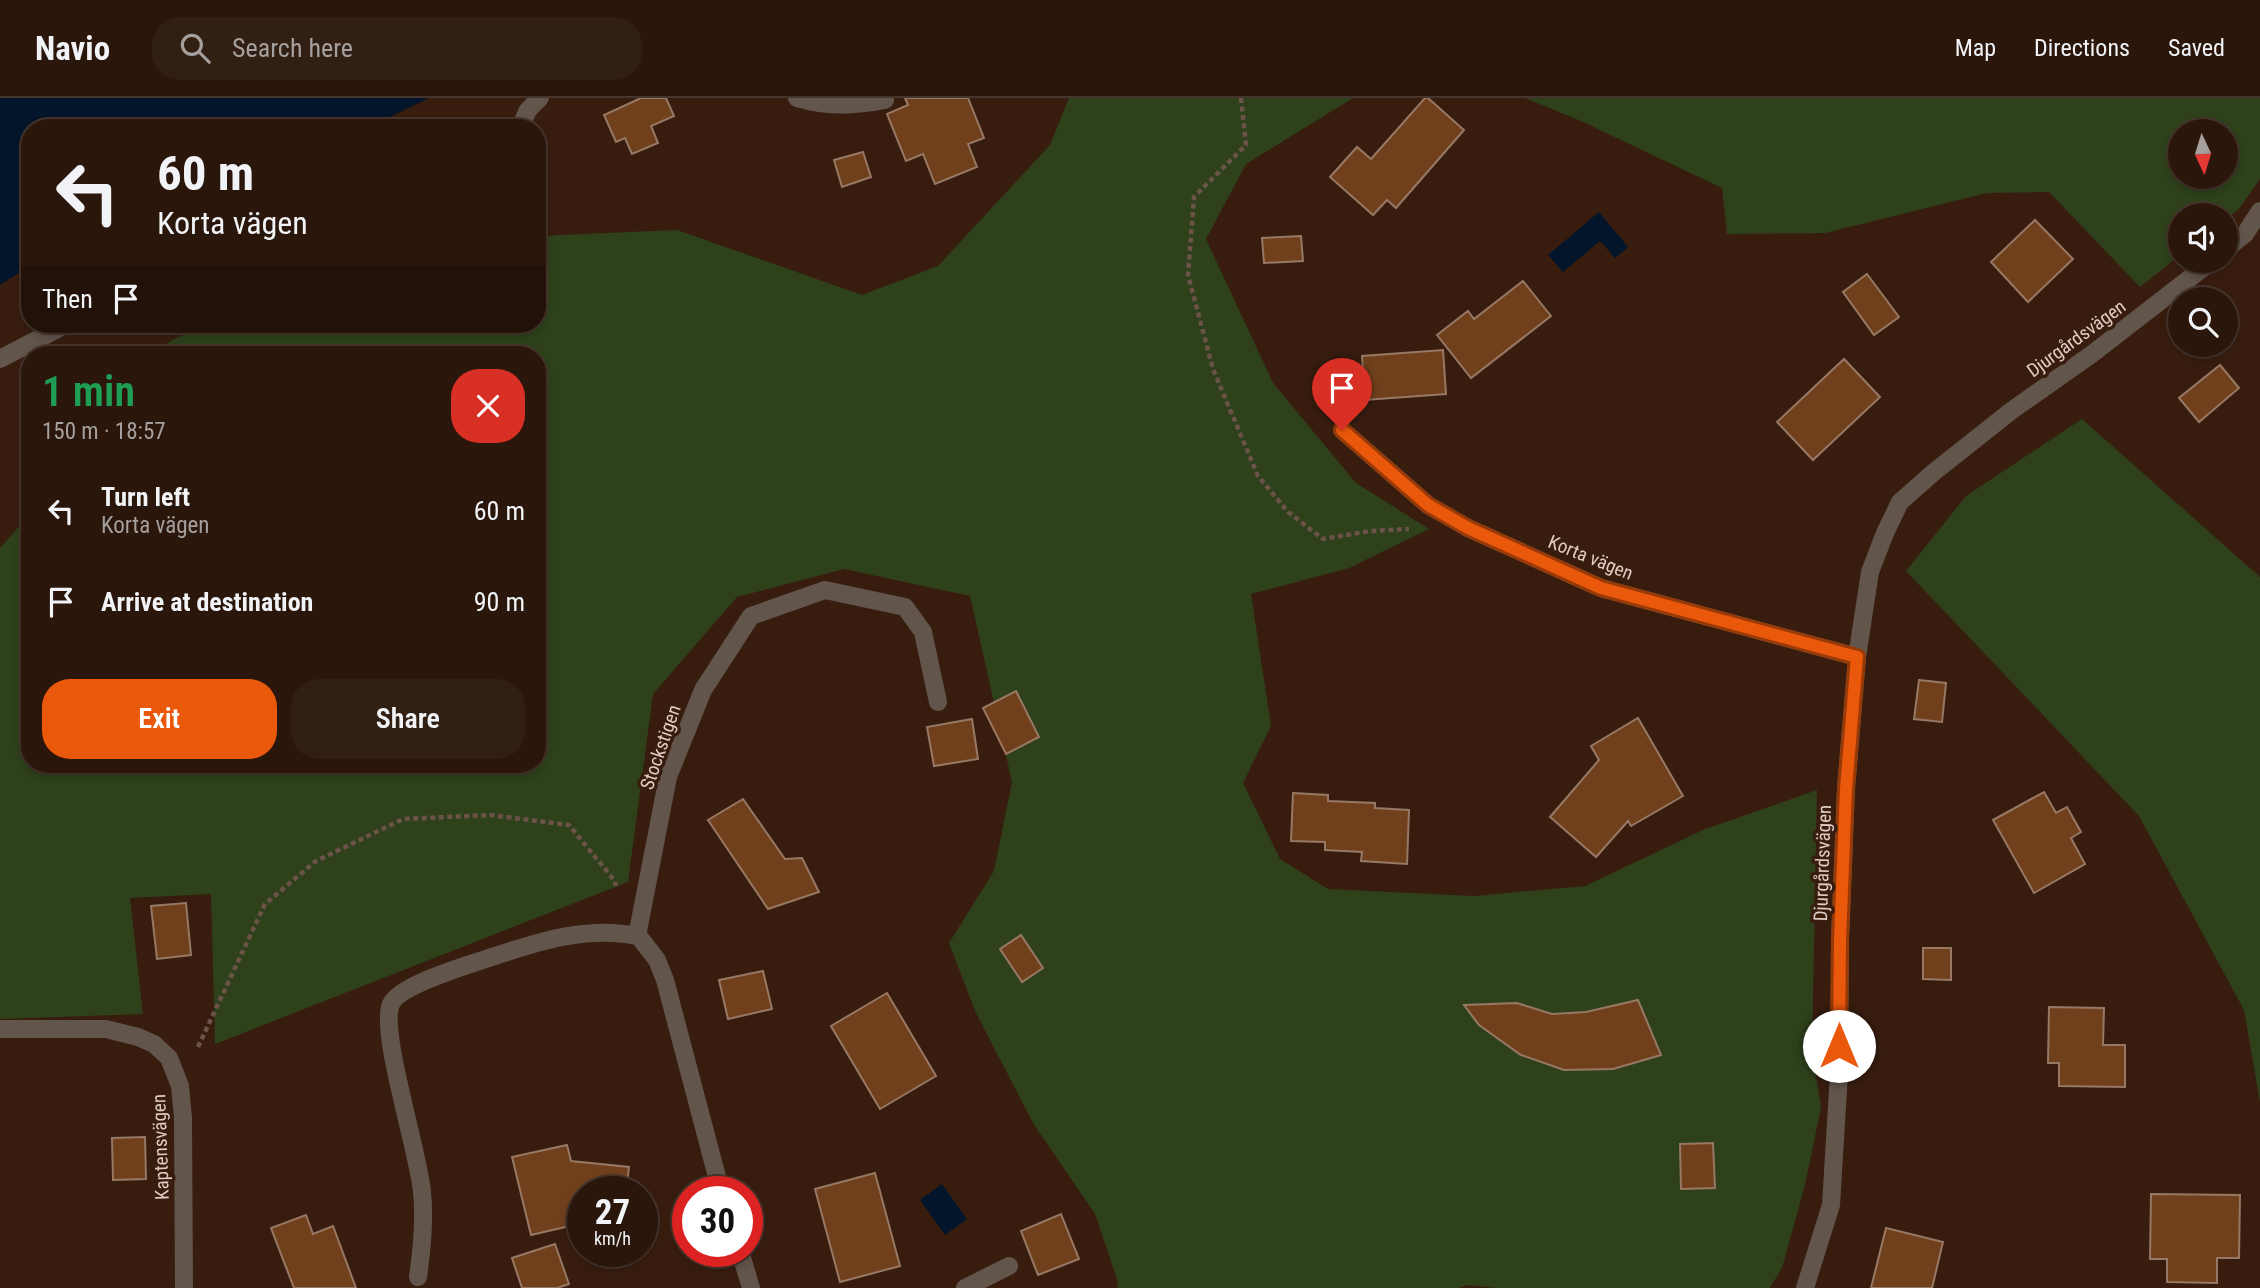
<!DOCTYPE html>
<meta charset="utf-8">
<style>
:root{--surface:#2a160b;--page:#321f14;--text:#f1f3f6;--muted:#a59f9d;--line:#46352c;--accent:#ea580c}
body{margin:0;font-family:"Roboto Condensed",sans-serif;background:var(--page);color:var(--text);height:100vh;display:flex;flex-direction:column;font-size:26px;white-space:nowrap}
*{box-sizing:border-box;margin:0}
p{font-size:23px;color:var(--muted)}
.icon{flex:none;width:38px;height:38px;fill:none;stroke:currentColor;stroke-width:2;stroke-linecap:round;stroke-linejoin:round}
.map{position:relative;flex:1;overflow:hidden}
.drawer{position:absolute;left:21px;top:248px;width:525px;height:427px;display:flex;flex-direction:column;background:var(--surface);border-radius:28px;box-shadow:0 4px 10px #0003,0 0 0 2px var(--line)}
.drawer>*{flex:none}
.banner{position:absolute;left:21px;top:21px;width:525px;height:214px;border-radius:28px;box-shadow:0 4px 10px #0003,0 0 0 2px var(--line);background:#2a160b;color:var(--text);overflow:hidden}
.needle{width:46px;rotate:176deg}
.buttons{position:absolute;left:2168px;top:21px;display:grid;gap:14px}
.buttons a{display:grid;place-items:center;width:70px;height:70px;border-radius:50%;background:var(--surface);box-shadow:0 4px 10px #0003,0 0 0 2px var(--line);font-size:35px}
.speed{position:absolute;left:567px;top:1078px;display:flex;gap:14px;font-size:35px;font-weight:700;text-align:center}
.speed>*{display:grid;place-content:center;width:91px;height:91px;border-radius:50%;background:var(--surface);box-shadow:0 4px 10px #0003,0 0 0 2px var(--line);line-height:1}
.speed small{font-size:18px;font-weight:400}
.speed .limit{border:10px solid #d22;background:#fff;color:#111}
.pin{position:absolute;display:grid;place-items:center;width:60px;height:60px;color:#fff;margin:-72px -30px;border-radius:50% 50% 50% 0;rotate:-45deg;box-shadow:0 0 7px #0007}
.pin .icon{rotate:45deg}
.me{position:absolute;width:77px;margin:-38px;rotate:0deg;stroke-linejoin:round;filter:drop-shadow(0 0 5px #0008)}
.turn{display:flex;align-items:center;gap:24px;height:147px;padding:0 21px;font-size:32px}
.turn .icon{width:91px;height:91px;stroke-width:2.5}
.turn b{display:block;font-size:49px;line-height:60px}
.then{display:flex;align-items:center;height:66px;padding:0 21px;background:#0003;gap:14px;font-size:26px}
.round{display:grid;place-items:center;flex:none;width:74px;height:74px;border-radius:28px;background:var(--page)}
.summary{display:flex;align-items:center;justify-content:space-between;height:119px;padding:0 21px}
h1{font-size:42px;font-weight:600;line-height:52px;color:#1e9e55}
.button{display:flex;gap:14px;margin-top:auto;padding:14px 21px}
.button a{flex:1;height:80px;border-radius:28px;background:var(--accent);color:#fff;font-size:28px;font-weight:600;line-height:80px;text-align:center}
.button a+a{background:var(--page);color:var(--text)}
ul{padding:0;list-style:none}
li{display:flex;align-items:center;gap:21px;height:91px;padding:0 21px}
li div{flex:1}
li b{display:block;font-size:26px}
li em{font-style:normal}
header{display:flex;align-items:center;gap:42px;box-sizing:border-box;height:98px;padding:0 35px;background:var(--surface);border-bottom:2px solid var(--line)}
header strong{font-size:33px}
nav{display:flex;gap:38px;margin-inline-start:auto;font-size:24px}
.search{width:490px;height:63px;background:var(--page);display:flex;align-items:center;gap:18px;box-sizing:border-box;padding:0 24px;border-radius:28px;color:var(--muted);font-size:26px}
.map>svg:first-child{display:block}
.green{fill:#2e411b;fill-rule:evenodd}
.water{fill:#02152a}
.building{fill:#70401c;stroke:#977864;stroke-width:2}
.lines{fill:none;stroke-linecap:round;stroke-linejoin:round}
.path{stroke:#6b5347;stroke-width:4.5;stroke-dasharray:5 3.5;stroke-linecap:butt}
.lane{stroke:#61554c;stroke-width:18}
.street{stroke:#61554c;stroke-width:18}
.route-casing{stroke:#983908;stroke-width:18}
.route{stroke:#ea580c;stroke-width:12}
.labels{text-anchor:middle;stroke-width:7;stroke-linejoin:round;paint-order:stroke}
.street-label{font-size:19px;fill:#dfcdc4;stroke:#381d0f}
</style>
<header>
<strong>Navio</strong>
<div class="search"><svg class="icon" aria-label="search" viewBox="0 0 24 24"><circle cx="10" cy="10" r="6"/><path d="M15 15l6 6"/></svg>Search here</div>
<nav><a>Map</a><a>Directions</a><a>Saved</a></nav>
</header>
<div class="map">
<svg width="2260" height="1190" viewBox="0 0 2260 1190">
<rect width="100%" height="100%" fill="#381d0f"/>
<!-- green -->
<g class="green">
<path d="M1069 0H1353L1246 66 1206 141 1273 285 1356 385 1429 431 1349 470 1251 496 1271 628 1243 685 1280 761 1328 791 1474 798 1585 788 1703 732 1817 692 1812 953 1821 1009 1805 1087 1782 1170 1770 1190H1496L1468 1187 1459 1190H1117L1118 1184 1095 1116 1033 1025 976 915 949 845 994 773 1012 684 970 498 844 471 737 499 653 596 628 784 215 946 211 796 130 800 143 916 0 921V450L30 416V667H537V257H148L178 239 211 226H537V138L677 132 862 197 938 168 1050 47Z"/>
<path d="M1525 0H2260V81L2239 111 2226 121V117H2180V157L2140 189 2049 94 1987 95 1825 135 1727 136 1722 90 1581 23ZM2180 33H2226V79H2180Z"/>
<path d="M2082 321 2260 479V1004L2244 912 2139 718 1906 473 1966 398Z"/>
</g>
<!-- water -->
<g class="water">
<path d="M0 0H429L367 30H30V168L0 187Z"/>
<path d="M1599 114 1628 149 1615 160 1600 143 1563 174 1548 157Z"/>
<path d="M942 1086 967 1121 945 1137 920 1102Z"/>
</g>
<!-- building -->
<g class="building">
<path d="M641 0H666L674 18 651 28 658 45 632 56 625 40 616 44 604 17Z"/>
<path d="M905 0H968L984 40 968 46 977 69 935 86 923 56 906 63 887 16 908 7Z"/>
<path d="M1425 0H1428L1464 32 1396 110 1387 102 1373 117 1330 79 1357 49 1371 61Z"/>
<path d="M863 54 871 79 842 89 834 62Z"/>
<path d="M2035 122 2073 161 2028 204 1991 164Z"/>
<path d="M1301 138 1303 163 1264 165 1262 140Z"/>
<path d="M1867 176 1899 219 1874 237 1843 194Z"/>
<path d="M1523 183 1551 218 1471 280 1437 237 1468 213 1474 221Z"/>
<path d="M1443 252 1446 296 1365 302 1362 258Z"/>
<path d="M1844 261 1880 299 1813 362 1777 324Z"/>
<path d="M2220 267 2239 290 2199 324 2179 300Z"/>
<path d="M1919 582 1946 585 1942 624 1914 621Z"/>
<path d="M1016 593 1039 639 1006 656 983 610Z"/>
<path d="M1638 620 1683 698 1631 728 1628 723 1596 759 1550 719 1599 662 1591 648Z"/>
<path d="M972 621 978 661 934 668 927 629Z"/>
<path d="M2044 694 2056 715 2067 709 2081 734 2071 740 2085 766 2034 795 1993 722Z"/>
<path d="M1293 695 1328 697V703L1375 705V710L1409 712 1407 766 1361 763 1362 754 1325 752V744L1291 743Z"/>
<path d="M743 701 785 761 802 760 819 794 768 811 708 722Z"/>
<path d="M186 805 191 857 157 861 151 808Z"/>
<path d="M1021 837 1043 870 1022 884 1000 851Z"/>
<path d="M1923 850H1951V882L1923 881Z"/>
<path d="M763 873 772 911 728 921 719 882Z"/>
<path d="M887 895 936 978 880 1011 831 928Z"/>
<path d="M1638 902 1661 957 1613 971 1564 972 1521 957 1479 927 1464 907 1517 905 1552 916 1586 914Z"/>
<path d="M2049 909 2104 910 2103 947H2125V989L2059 988V965H2048Z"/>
<path d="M145 1039 146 1081 113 1082 112 1040Z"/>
<path d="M1713 1045 1715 1090 1681 1091 1680 1046Z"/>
<path d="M567 1047 571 1063 629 1069 626 1094H583V1125L531 1137 512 1059Z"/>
<path d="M875 1075 900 1168 840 1184 815 1091Z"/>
<path d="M2151 1096 2240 1097 2239 1160H2217V1185L2167 1184V1161H2150Z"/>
<path d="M1061 1116 1079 1161 1038 1177 1021 1133Z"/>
<path d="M306 1117 313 1136 333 1128 356 1190H294L271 1130Z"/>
<path d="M1886 1130 1943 1144 1932 1190H1871Z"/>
<path d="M555 1146 569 1186 557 1190H522L512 1160Z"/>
</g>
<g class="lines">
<!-- path -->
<g class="path">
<path d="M1241 0 1246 47 1194 99 1188 177 1213 271 1258 378 1288 414 1323 441 1370 433 1409 431"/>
<path d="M198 949 265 806 316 763 403 721 490 717 569 727 614 782 616 788"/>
</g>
<!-- lane -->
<g class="lane">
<path d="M418 1179C422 1151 425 1122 422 1094 419 1055 379 933 391 906 400 887 465 868 486 861 534 845 586 827 637 838L668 679 703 592 751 518 825 492 905 509 923 534 938 604"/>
<path d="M965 1190 1009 1168"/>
</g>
<!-- street -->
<g class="street">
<path d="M797 0C828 9 854 8 885 2"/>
<path d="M520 30 528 12 540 0"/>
<path d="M2226 151 2245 136 2260 113"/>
<path d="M0 261 67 226"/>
<path d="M1342 332 1428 407 1468 430 1601 490 1857 559"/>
<path d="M637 838 640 840 657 862 665 882 721 1094"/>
<path d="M0 931H106L138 939 154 946 169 960 180 988 183 1020 184 1190"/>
<path d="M740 1153 751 1190"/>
<path d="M1805 1190 1831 1107 1839 975 1840 842 1846 690 1857 559 1870 474 1885 435 1900 404 1934 374 2011 313 2092 256 2212 163"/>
</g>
</g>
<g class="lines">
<!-- route casing -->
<g class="route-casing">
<path id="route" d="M1342 332 1428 407 1468 430 1601 490 1857 559 1846 691 1840 842 1839 948"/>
</g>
<!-- route -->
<use href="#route" class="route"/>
</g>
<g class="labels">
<!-- street labels -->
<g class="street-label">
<text transform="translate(2076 240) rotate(-36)" y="7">Djurgårdsvägen</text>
<text transform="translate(1591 459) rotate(22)" y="7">Korta vägen</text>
<text transform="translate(660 649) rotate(-71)" y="7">Stockstigen</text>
<text transform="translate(1822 765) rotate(-88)" y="7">Djurgårdsvägen</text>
<text transform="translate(160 1049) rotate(-92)" y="7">Kaptensvägen</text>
</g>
</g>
</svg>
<div class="buttons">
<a><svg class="needle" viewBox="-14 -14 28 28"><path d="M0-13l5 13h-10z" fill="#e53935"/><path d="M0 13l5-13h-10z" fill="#a59f9d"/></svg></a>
<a><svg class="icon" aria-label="sound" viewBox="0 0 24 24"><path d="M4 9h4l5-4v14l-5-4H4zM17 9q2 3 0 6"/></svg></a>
<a><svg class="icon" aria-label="search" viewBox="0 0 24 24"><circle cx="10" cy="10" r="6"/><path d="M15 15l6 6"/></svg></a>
</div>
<div class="speed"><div>27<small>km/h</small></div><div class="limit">30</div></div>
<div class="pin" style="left:1342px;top:332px;background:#d93025"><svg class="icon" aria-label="arrive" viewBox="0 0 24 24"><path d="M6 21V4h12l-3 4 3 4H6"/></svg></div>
<svg class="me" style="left:1839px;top:948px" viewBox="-20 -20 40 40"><circle r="19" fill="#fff"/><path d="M0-13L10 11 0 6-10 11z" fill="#ea580c"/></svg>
<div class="banner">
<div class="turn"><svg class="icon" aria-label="left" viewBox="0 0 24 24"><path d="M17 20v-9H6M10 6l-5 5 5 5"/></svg><div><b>60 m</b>Korta vägen</div></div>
<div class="then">Then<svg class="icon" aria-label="arrive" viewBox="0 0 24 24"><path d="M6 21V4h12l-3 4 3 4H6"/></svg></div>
</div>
<section class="drawer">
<div class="summary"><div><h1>1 min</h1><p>150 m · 18:57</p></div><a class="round" style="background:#d93025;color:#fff"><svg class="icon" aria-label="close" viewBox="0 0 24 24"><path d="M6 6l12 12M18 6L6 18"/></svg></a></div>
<ul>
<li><svg class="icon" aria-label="left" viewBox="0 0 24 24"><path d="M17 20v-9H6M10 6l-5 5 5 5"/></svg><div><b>Turn left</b><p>Korta vägen</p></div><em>60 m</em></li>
<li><svg class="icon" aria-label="arrive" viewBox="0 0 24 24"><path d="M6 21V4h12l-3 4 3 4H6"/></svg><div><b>Arrive at destination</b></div><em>90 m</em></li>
</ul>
<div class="button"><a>Exit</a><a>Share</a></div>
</section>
</div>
